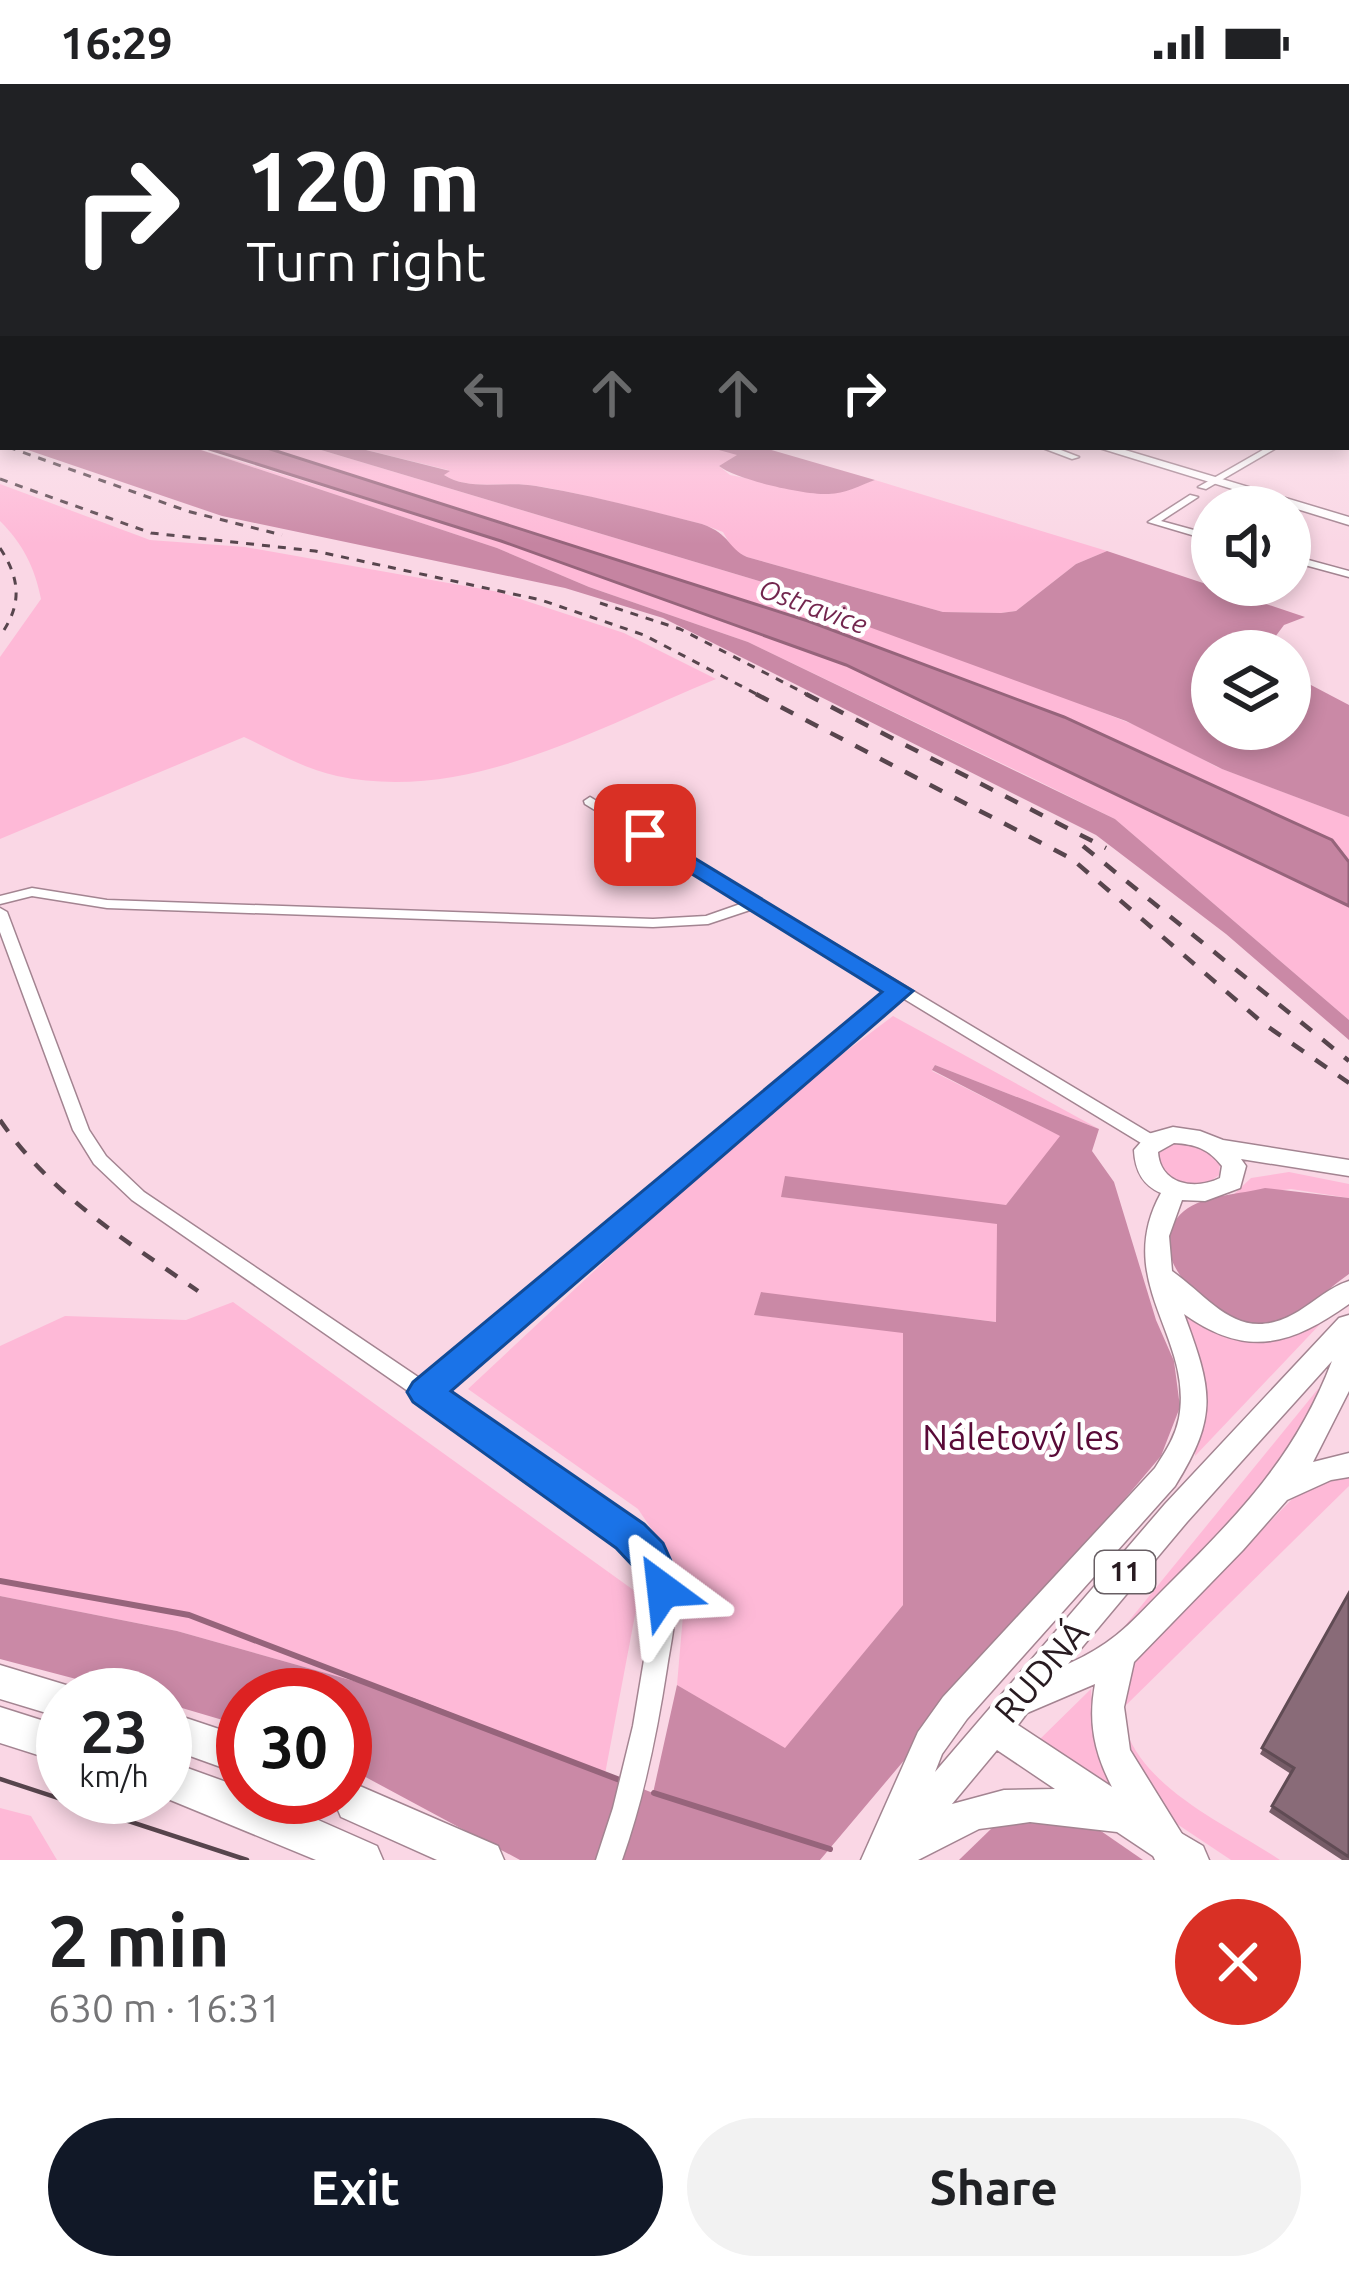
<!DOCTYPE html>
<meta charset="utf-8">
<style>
:root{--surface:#fff;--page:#f2f2f2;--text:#202124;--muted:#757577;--accent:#111827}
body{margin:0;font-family:Ubuntu,sans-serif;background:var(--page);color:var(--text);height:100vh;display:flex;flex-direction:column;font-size:45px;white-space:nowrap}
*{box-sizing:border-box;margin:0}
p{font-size:39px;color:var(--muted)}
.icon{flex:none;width:66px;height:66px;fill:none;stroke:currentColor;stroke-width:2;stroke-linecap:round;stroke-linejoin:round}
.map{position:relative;height:1776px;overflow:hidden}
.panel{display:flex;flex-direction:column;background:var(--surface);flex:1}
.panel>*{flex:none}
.banner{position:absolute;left:0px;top:0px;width:1350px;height:366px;box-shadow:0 6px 18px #0003;background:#202124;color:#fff;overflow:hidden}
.buttons{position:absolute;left:1191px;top:402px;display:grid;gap:24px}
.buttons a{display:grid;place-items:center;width:120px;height:120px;border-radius:50%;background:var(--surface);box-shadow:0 6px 18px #0003;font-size:60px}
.speed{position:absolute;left:36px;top:1584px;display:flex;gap:24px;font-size:60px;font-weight:700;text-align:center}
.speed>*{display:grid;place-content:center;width:156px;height:156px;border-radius:50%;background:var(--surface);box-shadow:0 6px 18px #0003;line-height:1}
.speed small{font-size:30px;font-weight:400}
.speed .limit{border:18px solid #d22;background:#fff;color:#111}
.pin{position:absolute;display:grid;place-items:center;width:102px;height:102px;color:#fff;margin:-51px;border-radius:24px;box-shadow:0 6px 18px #0006}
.me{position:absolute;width:132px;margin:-66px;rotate:330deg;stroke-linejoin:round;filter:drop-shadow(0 0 9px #0008)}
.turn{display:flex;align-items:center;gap:42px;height:252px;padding:0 48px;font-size:54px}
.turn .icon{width:156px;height:156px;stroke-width:2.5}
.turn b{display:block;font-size:84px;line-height:102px}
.lanes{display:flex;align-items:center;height:114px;padding:0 48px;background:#0003;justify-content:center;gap:60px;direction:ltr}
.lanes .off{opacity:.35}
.round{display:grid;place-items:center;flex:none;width:126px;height:126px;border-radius:63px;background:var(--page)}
.head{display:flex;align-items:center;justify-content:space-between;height:204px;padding:0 48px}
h1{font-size:72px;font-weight:600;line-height:90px}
.button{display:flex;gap:24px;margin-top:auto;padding:24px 48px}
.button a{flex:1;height:138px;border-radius:72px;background:var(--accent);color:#fff;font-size:48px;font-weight:600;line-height:138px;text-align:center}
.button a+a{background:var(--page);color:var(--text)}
.status{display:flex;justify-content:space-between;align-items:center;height:84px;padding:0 60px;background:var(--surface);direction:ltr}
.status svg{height:33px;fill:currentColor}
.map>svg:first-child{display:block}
.green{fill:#feb9d7}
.forest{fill:#ca89a6}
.water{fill:#c584a1;stroke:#96647b;stroke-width:3}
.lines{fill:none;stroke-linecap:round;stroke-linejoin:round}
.stream{stroke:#96647b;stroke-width:6}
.minor-casing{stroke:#a38491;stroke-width:3}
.major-casing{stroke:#a38491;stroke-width:3}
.highway-casing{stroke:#a38491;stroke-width:3}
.minor{fill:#fff;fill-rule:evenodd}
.major{fill:#fff;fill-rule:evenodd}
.highway{fill:#fff;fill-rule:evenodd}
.tram{stroke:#57454d;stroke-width:4.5}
.rail-far1{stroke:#57454d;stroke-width:3;stroke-dasharray:8 8;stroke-linecap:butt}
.rail{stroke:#57454d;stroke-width:4.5;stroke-dasharray:14 14;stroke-linecap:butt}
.wall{fill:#765c67}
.building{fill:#896b78;stroke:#604b54;stroke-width:3}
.route{fill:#1a73e8;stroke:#114b97;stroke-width:3}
.labels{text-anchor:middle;stroke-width:9;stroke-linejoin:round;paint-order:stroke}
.far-water-label{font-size:27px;font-style:italic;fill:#73264e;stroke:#fff}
.shield{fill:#fff;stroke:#685f64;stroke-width:3}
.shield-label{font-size:27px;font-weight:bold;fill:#281b21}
.near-park-label{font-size:36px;fill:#590a37;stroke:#fff}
.near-street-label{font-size:36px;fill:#281b21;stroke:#fff}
</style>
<div class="status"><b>16:29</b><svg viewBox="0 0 49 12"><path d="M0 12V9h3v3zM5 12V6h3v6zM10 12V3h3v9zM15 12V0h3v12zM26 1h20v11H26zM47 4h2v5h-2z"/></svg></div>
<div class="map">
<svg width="1349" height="1776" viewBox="0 0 1349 1776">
<rect width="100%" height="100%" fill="#fad7e5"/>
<!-- green -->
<g class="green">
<path d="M192 363 501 457 846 581 1349 822V936L1115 735 1026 691 748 558 589 503 497 464Z"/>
<path d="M264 363H311L772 501 817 524 948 568 1150 647 1217 683 1349 733V778L1331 756 1064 633 808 537Z"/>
<path d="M354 363 728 365 739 372 719 382 730 391 830 410 875 396 1107 467 1076 480 1016 527 1001 529 943 528 747 473 734 467 723 448 702 440C647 427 591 411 536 402 505 396 471 408 444 391L448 386Z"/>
<path d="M0 400 150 456 245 463 499 508 624 549 716 595C599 643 469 720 337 692 304 685 274 667 244 653L0 755V573L41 515C35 484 23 460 0 437Z"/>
<path d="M893 932 1099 1045 935 981 932 987 1061 1052 1006 1121 781 1113 997 1139V1238L761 1209 755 1231 903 1248V1521L785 1665 677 1601 686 1496 638 1425 468 1305 761 1031Z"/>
<path d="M1177 1058 1198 1060 1220 1078 1219 1091C1198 1109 1177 1099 1159 1083L1156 1069Z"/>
<path d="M1289 1088 1349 1100V1114L1291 1105 1232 1112 1251 1094Z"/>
<path d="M233 1218 639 1510 605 1690 414 1614 177 1547 0 1512V1262L65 1232 186 1236Z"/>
<path d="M1177 1221 1323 1237 1195 1372 1197 1348Z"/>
<path d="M1326 1302 1294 1373 1128 1548 1124 1543 1318 1305Z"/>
<path d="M1349 1389V1402L1119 1628 1129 1583 1297 1410 1321 1394Z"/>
<path d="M1091 1605 1095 1657 1121 1711 1038 1657Z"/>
<path d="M1126 1647C1149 1708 1228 1741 1280 1776H1231L1168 1734 1125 1672Z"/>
<path d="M0 1724 31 1732 57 1776H0Z"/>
</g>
<!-- forest -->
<g class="forest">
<path d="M19 363H192L497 464 589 503 748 558 1115 735 1349 936V956L1226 850 1096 751 663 534 565 504 222 432Z"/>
<path d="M311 363H354L450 387 444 391C471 408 506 396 536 402 591 411 647 426 702 440 732 451 727 464 747 473L943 528 1001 529 1016 527 1076 480 1107 467 1305 533 1284 541 1269 561 1271 567H1212V645H1290V590L1349 621V733L1222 685 1126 637 817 524 772 501Z"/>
<path d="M708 363H761L875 396C861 401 844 410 829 410 805 411 737 396 719 382L737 371Z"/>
<path d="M935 981 1099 1045 1092 1067 1114 1098 1156 1236 1174 1277 1180 1323 1161 1372 820 1776H520L345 1682V1611H243V1642L165 1619V1611H137L0 1575V1512L177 1547 414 1614 653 1709 677 1601 785 1664 903 1521V1249L754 1231 761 1208 996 1238 997 1140 781 1113 785 1092 1006 1121 1060 1052 932 986Z"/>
<path d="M1265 1104 1349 1114V1190C1323 1208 1294 1240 1260 1241 1216 1242 1134 1169 1184 1127 1203 1111 1242 1110 1265 1104Z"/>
<path d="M1018 1739 1079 1740 1098 1745 1143 1776H959L993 1743Z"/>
</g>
<!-- water -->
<path class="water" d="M203 363H264L808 537 1064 633 1332 756 1349 778V822L846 581 501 457Z"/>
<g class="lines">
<!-- stream -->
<g class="stream">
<path d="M0 1497 189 1531 625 1698"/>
<path d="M654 1709 830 1765"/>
</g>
<!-- minor casing -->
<g class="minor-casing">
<g id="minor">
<path d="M1347 229H1349L1347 234Z"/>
<rect x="1347" y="267" width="2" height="4"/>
<rect x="1347" y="299" width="2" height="4"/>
<rect x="1347" y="336" width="2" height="6"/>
<path d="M1040 363H1053L1079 373 1072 375Z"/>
<path d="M1268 363H1278L1206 405 1198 403Z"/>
<path d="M1190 411 1198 413 1161 437 1212 451V457L1148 438Z"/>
<path d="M1290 471 1349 487V493L1290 477Z"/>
<path d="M590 713 1158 1054 1161 1058 1158 1062H1146L901 913 439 1307 638 1445C654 1460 668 1478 673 1500 679 1527 671 1557 667 1584 657 1649 644 1714 622 1776H596L613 1724 633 1642 652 1528V1507L648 1491 639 1477 622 1459 418 1314 132 1116 94 1080 73 1046 0 848V824L7 828 89 1046 106 1072 144 1108 424 1297 891 906 756 824 708 840 653 843 107 824 32 812 0 820V812L32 804 107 816 653 835 706 832 746 818 585 720 584 717Z"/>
</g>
</g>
<!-- major casing -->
<g class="major-casing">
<g id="major">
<path d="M1096 363H1115L1349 433V441Z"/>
<path d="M1173 1043 1200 1047 1223 1056 1349 1076V1092L1241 1075 1246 1082 1240 1104 1205 1117 1182 1116 1169 1152 1172 1187C1213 1216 1240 1263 1299 1227 1315 1217 1330 1203 1349 1197V1220C1291 1261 1247 1275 1184 1230 1212 1306 1219 1331 1175 1402L967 1635 942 1670 935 1688 1165 1420 1339 1234 1349 1231V1307L1313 1378 1349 1369V1393L1331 1396 1287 1416 1243 1466 1134 1578 1124 1623 1130 1666 1182 1750 1187 1762 1182 1774H1156L1117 1748 1030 1738 979 1745 918 1776H861L918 1648 943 1613 1155 1384C1165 1368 1175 1354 1179 1334 1194 1253 1112 1198 1161 1109 1142 1101 1135 1086 1134 1066L1148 1050ZM1174 1059C1195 1060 1209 1065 1222 1082L1220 1094C1194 1107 1160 1100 1158 1068ZM1332 1277C1296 1372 1239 1430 1169 1500 1133 1536 1117 1558 1068 1580L1187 1438ZM1095 1600C1088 1638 1094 1668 1112 1703L1018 1641 1027 1629ZM997 1666 1055 1705 1004 1706 952 1720Z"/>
</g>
</g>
<!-- highway casing -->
<g class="highway-casing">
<g id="highway">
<path d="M0 1581 76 1604 80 1611H63V1634L0 1615Z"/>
<path d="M0 1623 63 1643V1679L0 1659Z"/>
<path d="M165 1627 243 1653V1691L165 1663Z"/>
<path d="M165 1676 243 1704V1713H266L377 1762 383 1776H316L163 1713Z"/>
<path d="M355 1700 498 1762 504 1776H437L341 1733 335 1719 338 1713H345V1704Z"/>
<path d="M1169 1742 1203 1762 1209 1776H1155L1149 1762 1155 1748Z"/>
</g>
</g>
<!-- minor -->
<use href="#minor" class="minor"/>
<!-- major -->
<use href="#major" class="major"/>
<!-- highway -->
<use href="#highway" class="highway"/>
<!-- tram -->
<path class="tram" d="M0 1695 247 1776"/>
<!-- rail-far1 -->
<g class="rail-far1">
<path d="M8 363 187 427 282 451"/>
<path d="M0 395 151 449 315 467 541 516 644 551 762 613"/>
<path d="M0 464C21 496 22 521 0 552"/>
<path d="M600 519 680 545 812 613"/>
</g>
<!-- rail -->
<g class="rail">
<path d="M756 610 1072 775 1264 940 1349 999"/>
<path d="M806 610 1106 764"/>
<path d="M1083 762 1349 977"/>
<path d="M0 1036C51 1111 125 1156 198 1207"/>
</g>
</g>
<!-- wall -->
<path class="wall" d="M1349 1509V1776H1342L1269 1728 1291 1690 1260 1670Z"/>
<!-- building -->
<path class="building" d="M1349 1509V1773L1272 1722 1294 1684 1262 1664Z"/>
<!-- sky -->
<linearGradient id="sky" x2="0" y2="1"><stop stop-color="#9aa1cc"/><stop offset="0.46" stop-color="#fdedf3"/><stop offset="1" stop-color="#fdedf3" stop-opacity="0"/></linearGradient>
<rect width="1349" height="460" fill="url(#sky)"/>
<!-- route -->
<path class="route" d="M645 744 913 907 451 1307 644 1440 663 1459 684 1506 678 1518 663 1523 649 1518 633 1482 616 1464 413 1318 407 1308 413 1298 882 908 637 756V746Z"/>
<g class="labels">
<!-- far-water labels -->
<g class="far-water-label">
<text transform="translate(813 523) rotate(20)" y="9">Ostravice</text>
</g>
<!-- shield labels -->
<rect class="shield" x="1095" y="1467" width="60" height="42" rx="9"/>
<g class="shield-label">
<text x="1125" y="1497">11</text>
</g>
<!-- near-park labels -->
<g class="near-park-label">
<text x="1021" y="1366">Náletový les</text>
</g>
<!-- near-street labels -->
<g class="near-street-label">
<text transform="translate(1041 1587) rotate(-49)" y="13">RUDNÁ</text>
</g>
</g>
</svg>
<div class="buttons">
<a><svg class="icon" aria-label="sound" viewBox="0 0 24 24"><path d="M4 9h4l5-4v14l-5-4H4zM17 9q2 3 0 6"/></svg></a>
<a><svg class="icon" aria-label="layers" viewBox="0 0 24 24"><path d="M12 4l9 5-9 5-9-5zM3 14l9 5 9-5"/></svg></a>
</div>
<div class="speed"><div>23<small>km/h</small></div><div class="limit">30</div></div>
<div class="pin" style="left:645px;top:751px;background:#d93025"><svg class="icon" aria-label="arrive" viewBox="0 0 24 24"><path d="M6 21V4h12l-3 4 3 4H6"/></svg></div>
<svg class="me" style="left:663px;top:1506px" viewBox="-20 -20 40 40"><path d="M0-17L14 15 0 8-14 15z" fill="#1a73e8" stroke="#fff" stroke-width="4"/></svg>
<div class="banner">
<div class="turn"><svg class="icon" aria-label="right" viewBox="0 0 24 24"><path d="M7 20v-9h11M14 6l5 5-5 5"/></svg><div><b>120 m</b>Turn right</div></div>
<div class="lanes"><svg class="icon off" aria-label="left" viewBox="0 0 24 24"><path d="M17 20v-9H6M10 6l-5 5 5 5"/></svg><svg class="icon off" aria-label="ahead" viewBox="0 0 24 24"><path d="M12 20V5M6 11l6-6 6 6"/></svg><svg class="icon off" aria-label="ahead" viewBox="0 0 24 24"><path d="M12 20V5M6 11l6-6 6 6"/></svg><svg class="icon" aria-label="right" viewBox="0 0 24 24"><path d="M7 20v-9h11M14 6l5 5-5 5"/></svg></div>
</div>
</div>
<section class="panel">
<div class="head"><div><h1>2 min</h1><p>630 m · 16:31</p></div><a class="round" style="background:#d93025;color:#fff"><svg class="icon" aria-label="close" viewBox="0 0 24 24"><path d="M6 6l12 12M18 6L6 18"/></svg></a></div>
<div class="button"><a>Exit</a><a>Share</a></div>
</section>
